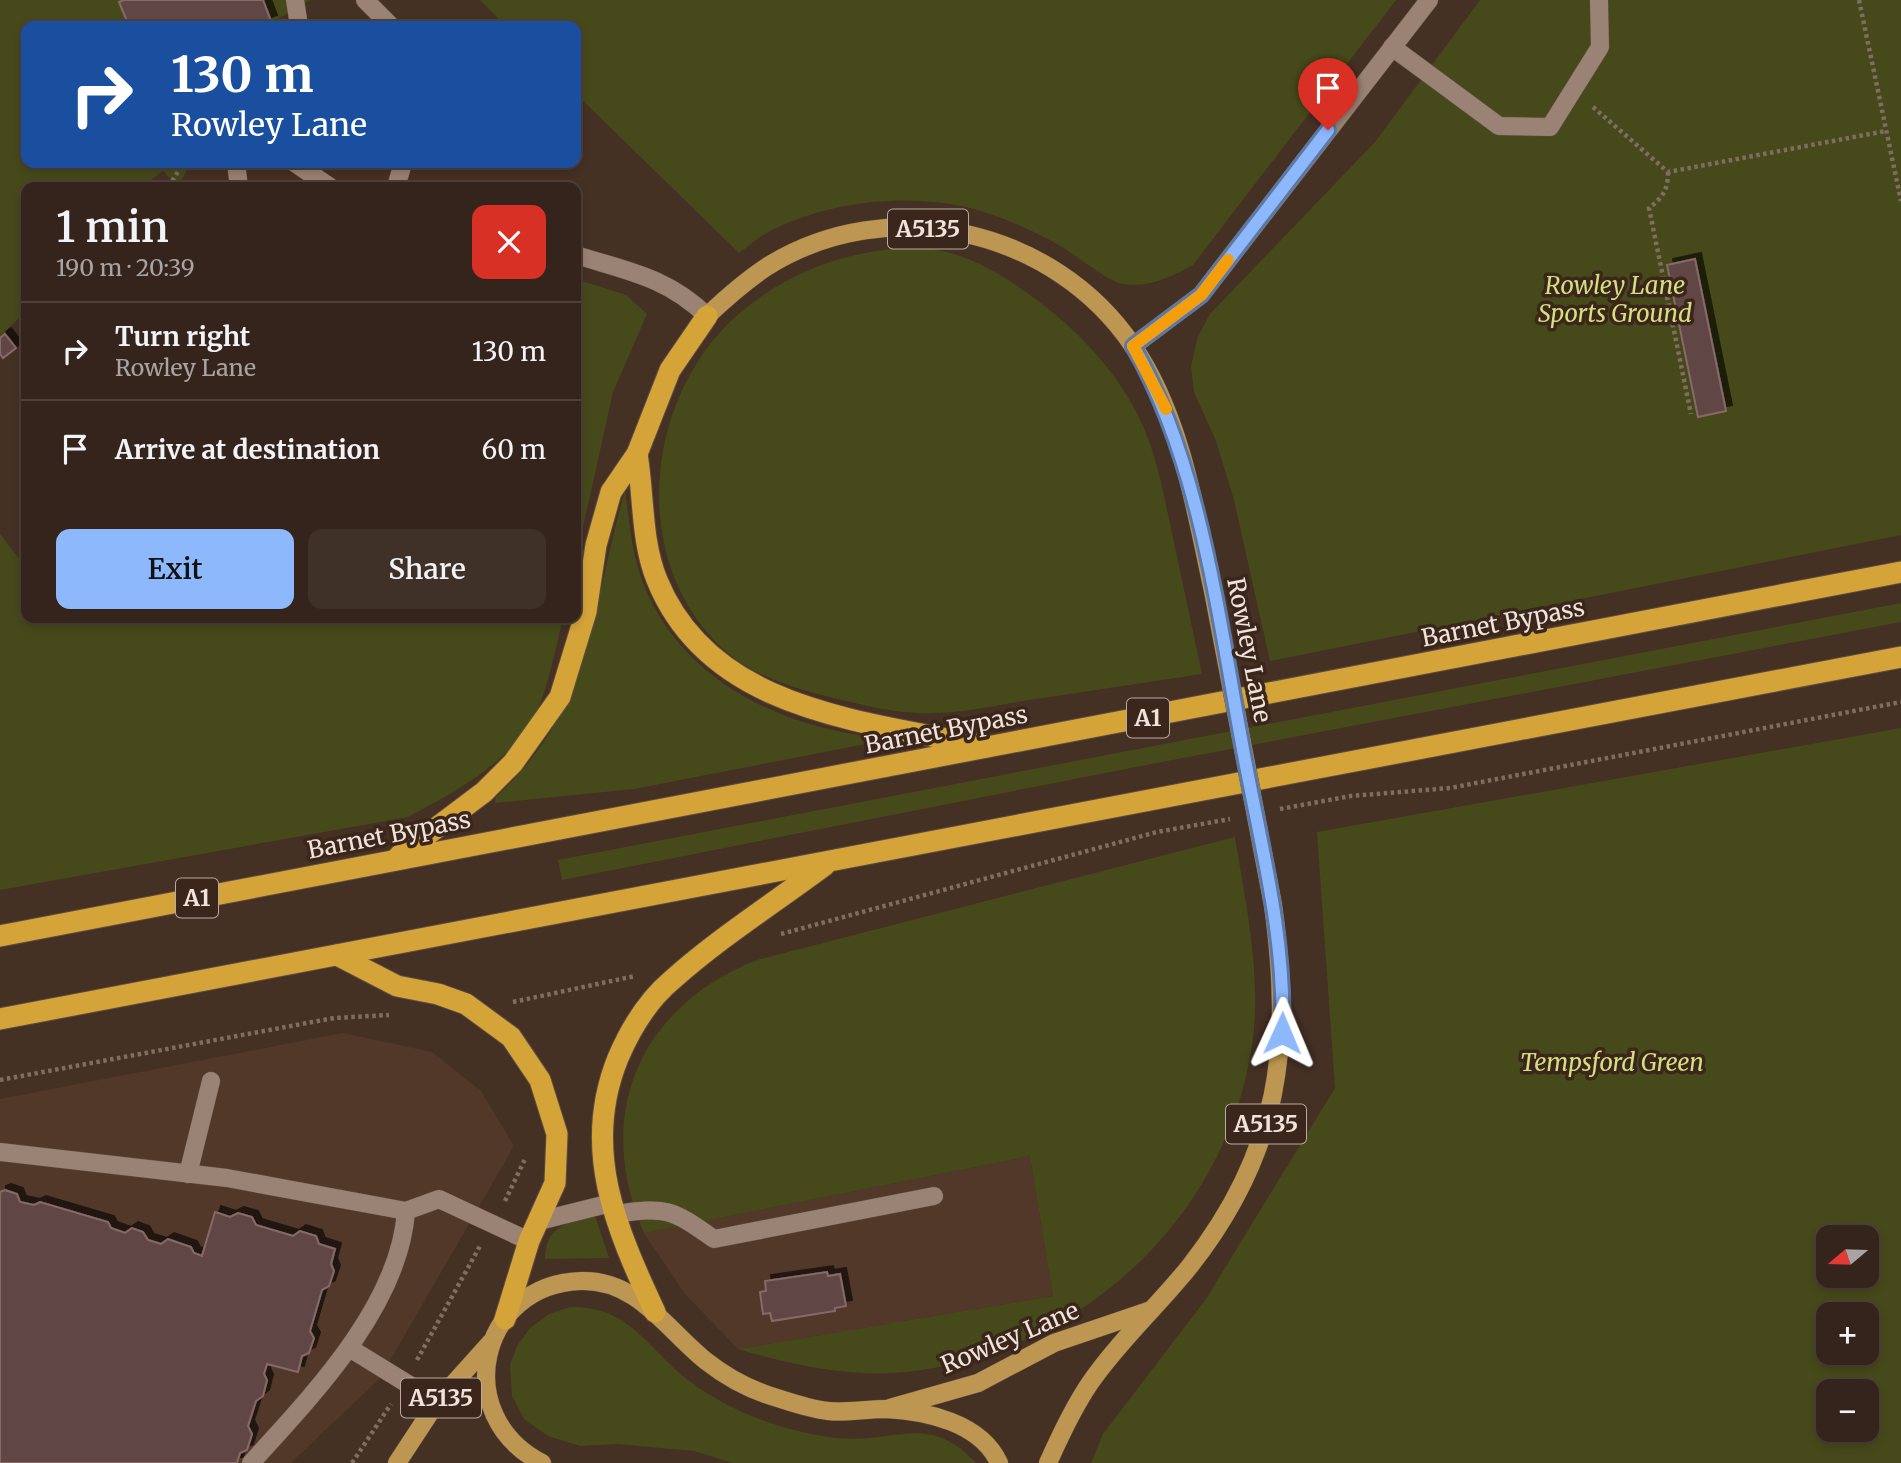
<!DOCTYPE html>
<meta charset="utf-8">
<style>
:root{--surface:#34241b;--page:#3f3028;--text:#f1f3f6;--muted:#a9a4a3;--line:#4e413a;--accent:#8db9fc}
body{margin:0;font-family:Merriweather,serif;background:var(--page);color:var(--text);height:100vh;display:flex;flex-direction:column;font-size:26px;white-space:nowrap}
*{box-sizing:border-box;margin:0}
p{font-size:23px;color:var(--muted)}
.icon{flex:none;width:38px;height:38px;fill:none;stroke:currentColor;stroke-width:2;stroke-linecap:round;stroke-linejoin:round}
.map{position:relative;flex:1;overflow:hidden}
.drawer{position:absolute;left:21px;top:182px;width:560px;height:441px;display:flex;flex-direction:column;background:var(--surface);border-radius:14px;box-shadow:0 4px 10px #0003,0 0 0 2px var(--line)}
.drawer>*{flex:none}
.top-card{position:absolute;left:21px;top:21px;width:560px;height:147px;border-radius:14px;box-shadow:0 4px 10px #0003,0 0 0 2px var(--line);background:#1a4fa0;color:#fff;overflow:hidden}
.needle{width:46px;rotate:251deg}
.buttons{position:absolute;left:1816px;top:1225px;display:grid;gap:14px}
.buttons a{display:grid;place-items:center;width:63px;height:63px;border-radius:14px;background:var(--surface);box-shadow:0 4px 10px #0003,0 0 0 2px var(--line);font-size:35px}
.pin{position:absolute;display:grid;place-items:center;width:60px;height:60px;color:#fff;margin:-72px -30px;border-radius:50% 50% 50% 0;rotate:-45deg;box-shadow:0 0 7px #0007}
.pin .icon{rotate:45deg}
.me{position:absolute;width:77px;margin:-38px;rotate:1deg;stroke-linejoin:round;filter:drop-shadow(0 0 5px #0008)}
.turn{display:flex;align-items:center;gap:24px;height:147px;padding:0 35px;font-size:32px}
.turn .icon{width:91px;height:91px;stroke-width:2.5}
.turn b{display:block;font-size:49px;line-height:60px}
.round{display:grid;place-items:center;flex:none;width:74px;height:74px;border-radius:14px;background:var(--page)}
.headline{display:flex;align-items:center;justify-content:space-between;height:119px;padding:0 35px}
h1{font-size:42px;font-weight:600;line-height:52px}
.primary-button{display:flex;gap:14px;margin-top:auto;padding:14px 35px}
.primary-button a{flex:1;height:80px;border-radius:14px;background:var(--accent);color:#111;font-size:28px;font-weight:600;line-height:80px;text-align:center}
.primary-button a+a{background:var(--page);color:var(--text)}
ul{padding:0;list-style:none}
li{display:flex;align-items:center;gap:21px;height:98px;padding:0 35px;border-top:2px solid var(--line)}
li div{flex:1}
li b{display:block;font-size:26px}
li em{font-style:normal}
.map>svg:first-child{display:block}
.built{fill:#523829}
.green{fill:#464a1a;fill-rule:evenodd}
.building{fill:#604645;stroke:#866a68;stroke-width:2;filter:url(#shadow)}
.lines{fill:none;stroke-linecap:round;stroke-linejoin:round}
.minor-casing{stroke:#5e4d42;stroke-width:19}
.major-casing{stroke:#5e4d42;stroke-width:19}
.highway-casing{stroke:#5e4d42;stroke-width:23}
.path{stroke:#7f6d62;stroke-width:4.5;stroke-dasharray:3.5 3.5;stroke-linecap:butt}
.minor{stroke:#9a8274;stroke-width:18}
.major{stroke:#bd9651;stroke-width:18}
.highway{stroke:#d5a439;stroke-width:21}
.major-bridge-casing{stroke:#5e4d42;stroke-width:19;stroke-linecap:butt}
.major-bridge{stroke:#bd9651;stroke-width:18}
.route-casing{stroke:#5c78a4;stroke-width:18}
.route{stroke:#8db9fc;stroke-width:12}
.slow{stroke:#f59e0b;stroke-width:12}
.labels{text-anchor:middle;stroke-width:7;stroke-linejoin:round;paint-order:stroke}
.shield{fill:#3a261a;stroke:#baaaa1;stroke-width:2}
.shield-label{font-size:23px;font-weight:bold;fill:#f1e3db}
.park-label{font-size:24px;font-style:italic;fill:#d5df7f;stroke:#3a261a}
.street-label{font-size:24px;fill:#f1e3db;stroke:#3a261a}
</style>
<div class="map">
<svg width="1901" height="1463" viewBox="0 0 1901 1463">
<defs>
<filter id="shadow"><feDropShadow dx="6" dy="-6" stdDeviation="0" flood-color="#0009"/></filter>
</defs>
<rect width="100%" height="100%" fill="#453024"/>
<!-- built -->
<g class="built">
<path d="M343 1033 432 1052 481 1091 514 1146 380 1378 291 1463H0V1099Z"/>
<path d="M1030 1156 1053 1296 738 1349 685 1294 644 1233Z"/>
</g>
<!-- green -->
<g class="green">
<path d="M0 0H310L266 26H26V163H191L178 186 163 171 142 187H26V311L0 337Z"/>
<path d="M480 0H1396L1193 265C1171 277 1149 288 1123 284 1106 281 1069 249 1050 240 1020 225 989 211 956 205 899 194 826 203 774 229 761 235 750 245 739 253L576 94V26H506Z"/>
<path d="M1480 0H1901V535L1270 661 1234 500 1216 441 1194 392 1191 366 1198 336 1210 314 1375 142Z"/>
<path d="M914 247C962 250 996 270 1034 298 1079 331 1120 374 1143 426 1158 460 1164 497 1172 533 1182 580 1192 627 1202 674 1142 683 1083 692 1023 701 988 707 952 715 917 713 891 712 863 705 838 699 803 691 758 678 730 655 623 566 643 384 751 304 801 266 852 251 914 247Z"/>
<path d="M576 279 626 295 647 314 613 392 576 559Z"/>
<path d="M625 491C629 518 631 545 639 571 671 673 774 727 875 737L876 742 634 789 495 803 496 797C593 709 591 607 625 491Z"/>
<path d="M0 534 26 568V618H149L187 623 206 618H563C557 643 546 696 534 717 506 765 455 792 408 817L0 890Z"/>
<path d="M1901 603V622L1146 765 562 880 558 860Z"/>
<path d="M1901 728V1463H1091L1103 1434 1206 1299 1335 1088 1317 832ZM1829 1237H1867V1276H1829ZM1829 1314H1867V1353H1829ZM1829 1391H1867V1430H1829Z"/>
<path d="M1235 837C1246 906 1262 975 1252 1046 1226 1217 1084 1349 915 1371 855 1379 796 1366 738 1349L1053 1296 1030 1156 644 1233C593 1116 638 1007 757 960Z"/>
<path d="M595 1216 609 1258 545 1259C545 1226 569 1221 595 1216Z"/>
<path d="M570 1307C633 1307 646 1349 692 1383 733 1413 786 1432 836 1438 896 1444 928 1411 976 1463H733L694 1451 616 1444 580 1446 548 1436 524 1419 512 1396 510 1365 517 1346 530 1328 549 1314Z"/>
</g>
<!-- building -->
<g class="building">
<path d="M124 0H263L271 21 258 26H129L119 2Z"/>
<path d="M1695 259 1726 411 1698 417 1667 265Z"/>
<path d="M5 334 16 348 3 358 0 354V338Z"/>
<path d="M5 1190 17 1194 20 1202 34 1205 40 1202 108 1222 111 1228 125 1233 132 1228 143 1232 148 1240 161 1244 168 1239 191 1247 194 1253 202 1256 215 1212 230 1217 238 1213 252 1217 256 1225 293 1236 300 1231 316 1236 319 1244 335 1249 331 1264 334 1271 329 1286 322 1290 310 1331 314 1338 309 1353 302 1356 298 1372 267 1364 264 1374 267 1380 263 1396 256 1401 248 1426 252 1434 247 1450 240 1453 237 1463H0V1192Z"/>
<path d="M827 1272 828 1276 840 1274 846 1306 835 1308V1311L772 1321 770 1313 763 1314 760 1292 766 1291 765 1281Z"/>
</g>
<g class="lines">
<!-- minor casing -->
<g class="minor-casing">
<g id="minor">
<path d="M295 0 299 26"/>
<path d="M365 0 391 26"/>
<path d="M1392 47 1499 126 1550 127 1600 47 1599 0"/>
<path d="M236 163 239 187"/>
<path d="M295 163 330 187"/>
<path d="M396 187 403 163"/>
<path d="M576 255C627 271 667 277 707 316"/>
<path d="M1133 346 1201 295 1429 0"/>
<path d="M0 1152 227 1178 406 1211 439 1199 529 1241"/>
<path d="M188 1174 211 1081"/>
<path d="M615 1214C667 1207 670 1208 714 1239L934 1196"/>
<path d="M539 1221 611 1203"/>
<path d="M351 1349 437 1402"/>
<path d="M251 1463C312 1396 400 1305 406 1211"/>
</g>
</g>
<!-- major casing -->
<g class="major-casing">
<g id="major">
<path d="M707 316C726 298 745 281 768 266 889 191 1054 229 1133 346 1181 416 1195 509 1213 591"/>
<path d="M890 1408 978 1383 1054 1343 1151 1310"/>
<path d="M397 1463 437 1402 491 1342"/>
<path d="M542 1463C449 1415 479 1284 581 1281 637 1279 667 1330 706 1361 725 1376 749 1389 771 1396 790 1402 809 1409 828 1411 847 1413 867 1409 886 1409 927 1411 981 1423 999 1463"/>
<path d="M1048 1463C1060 1436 1073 1408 1090 1383 1119 1341 1158 1306 1190 1266 1281 1150 1292 1046 1273 905"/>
</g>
</g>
<!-- highway casing -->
<g class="highway-casing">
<g id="highway">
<path d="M637 454C644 496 641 541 657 580 710 711 864 721 983 746"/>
<path d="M399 856 484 792 513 763 560 697 586 612 596 545 611 492 637 454 670 370 707 316"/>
<path d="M0 936 1901 572"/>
<path d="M337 955 397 986 438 994 466 1004 511 1037 540 1080 557 1134 555 1183 529 1241 505 1319"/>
<path d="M0 1019 1901 657"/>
<path d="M655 1312C616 1228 581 1149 618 1058 630 1030 648 1000 672 980 719 938 774 903 825 865"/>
</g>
</g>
<!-- path -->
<g class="path">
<path d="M1859 0 1901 201"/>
<path d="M1593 107 1668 172 1886 131"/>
<path d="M1668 172C1668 190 1663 197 1649 208L1691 414"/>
<path d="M165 187 171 183"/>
<path d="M173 187 171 183 183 163"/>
<path d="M1280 809 1351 796 1450 788 1901 702"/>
<path d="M781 934 1157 832 1230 819"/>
<path d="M513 1002 635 976"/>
<path d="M0 1080 334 1018 389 1015"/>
<path d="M505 1201 525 1159"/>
<path d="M417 1360 480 1246"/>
<path d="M352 1463 391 1404"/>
</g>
<!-- minor -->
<use href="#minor" class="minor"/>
<!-- major -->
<use href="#major" class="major"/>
<!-- highway -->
<use href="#highway" class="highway"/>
<!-- major-bridge casing -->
<g class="major-bridge-casing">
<path id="major-bridge" d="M1213 591 1273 905"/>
</g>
<!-- major-bridge -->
<use href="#major-bridge" class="major-bridge"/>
</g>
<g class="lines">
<!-- route casing -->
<g class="route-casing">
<path id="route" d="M1282 1033C1286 940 1261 846 1244 755 1219 622 1201 463 1133 346L1201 295 1328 130"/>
</g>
<!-- route -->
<use href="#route" class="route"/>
<!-- slow -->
<path class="slow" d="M1166 409 1133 346 1201 295 1228 260"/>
</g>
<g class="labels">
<!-- shield labels -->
<g class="shield">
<rect x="888" y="209.5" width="80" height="39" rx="5"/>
<rect x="1127" y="698.5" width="42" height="39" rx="5"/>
<rect x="176" y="878.5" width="42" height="39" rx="5"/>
<rect x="1226" y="1104.5" width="80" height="39" rx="5"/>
<rect x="401" y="1378.5" width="80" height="39" rx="5"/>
</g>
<g class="shield-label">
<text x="928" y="237">A5135</text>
<text x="1148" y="726">A1</text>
<text x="197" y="906">A1</text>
<text x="1266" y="1132">A5135</text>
<text x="441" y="1406">A5135</text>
</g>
<!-- park labels -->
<g class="park-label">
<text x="1615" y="294">Rowley Lane<tspan x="1615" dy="28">Sports Ground</tspan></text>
<text x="1612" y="1071">Tempsford Green</text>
</g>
<!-- street labels -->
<g class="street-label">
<text transform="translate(1503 623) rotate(-11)" y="8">Barnet Bypass</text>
<text transform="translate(1249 650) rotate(79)" y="8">Rowley Lane</text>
<text transform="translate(946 730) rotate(-11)" y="8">Barnet Bypass</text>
<text transform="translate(389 835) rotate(-11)" y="8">Barnet Bypass</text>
<text transform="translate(1010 1338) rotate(-23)" y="8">Rowley Lane</text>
</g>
</g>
</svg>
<div class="buttons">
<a><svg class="needle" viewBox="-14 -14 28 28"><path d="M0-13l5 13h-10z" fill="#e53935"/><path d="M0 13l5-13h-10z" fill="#a9a4a3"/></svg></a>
<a>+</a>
<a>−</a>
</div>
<div class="pin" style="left:1328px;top:130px;background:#d93025"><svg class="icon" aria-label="arrive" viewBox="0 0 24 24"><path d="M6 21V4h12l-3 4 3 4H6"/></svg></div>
<svg class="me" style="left:1282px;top:1033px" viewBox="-20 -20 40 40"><path d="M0-17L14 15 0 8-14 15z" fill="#8db9fc" stroke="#fff" stroke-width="4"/></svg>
<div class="top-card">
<div class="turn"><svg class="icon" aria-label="right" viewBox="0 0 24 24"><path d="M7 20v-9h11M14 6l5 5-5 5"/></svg><div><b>130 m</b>Rowley Lane</div></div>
</div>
<section class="drawer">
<div class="headline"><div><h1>1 min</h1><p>190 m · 20:39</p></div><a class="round" style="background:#d93025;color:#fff"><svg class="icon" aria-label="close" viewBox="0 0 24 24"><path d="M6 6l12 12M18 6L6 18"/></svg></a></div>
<ul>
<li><svg class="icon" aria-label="right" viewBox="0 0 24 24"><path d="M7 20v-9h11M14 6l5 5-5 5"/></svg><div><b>Turn right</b><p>Rowley Lane</p></div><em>130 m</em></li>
<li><svg class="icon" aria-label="arrive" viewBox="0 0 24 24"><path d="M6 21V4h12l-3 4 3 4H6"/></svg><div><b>Arrive at destination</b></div><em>60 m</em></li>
</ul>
<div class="primary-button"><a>Exit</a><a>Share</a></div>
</section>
</div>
